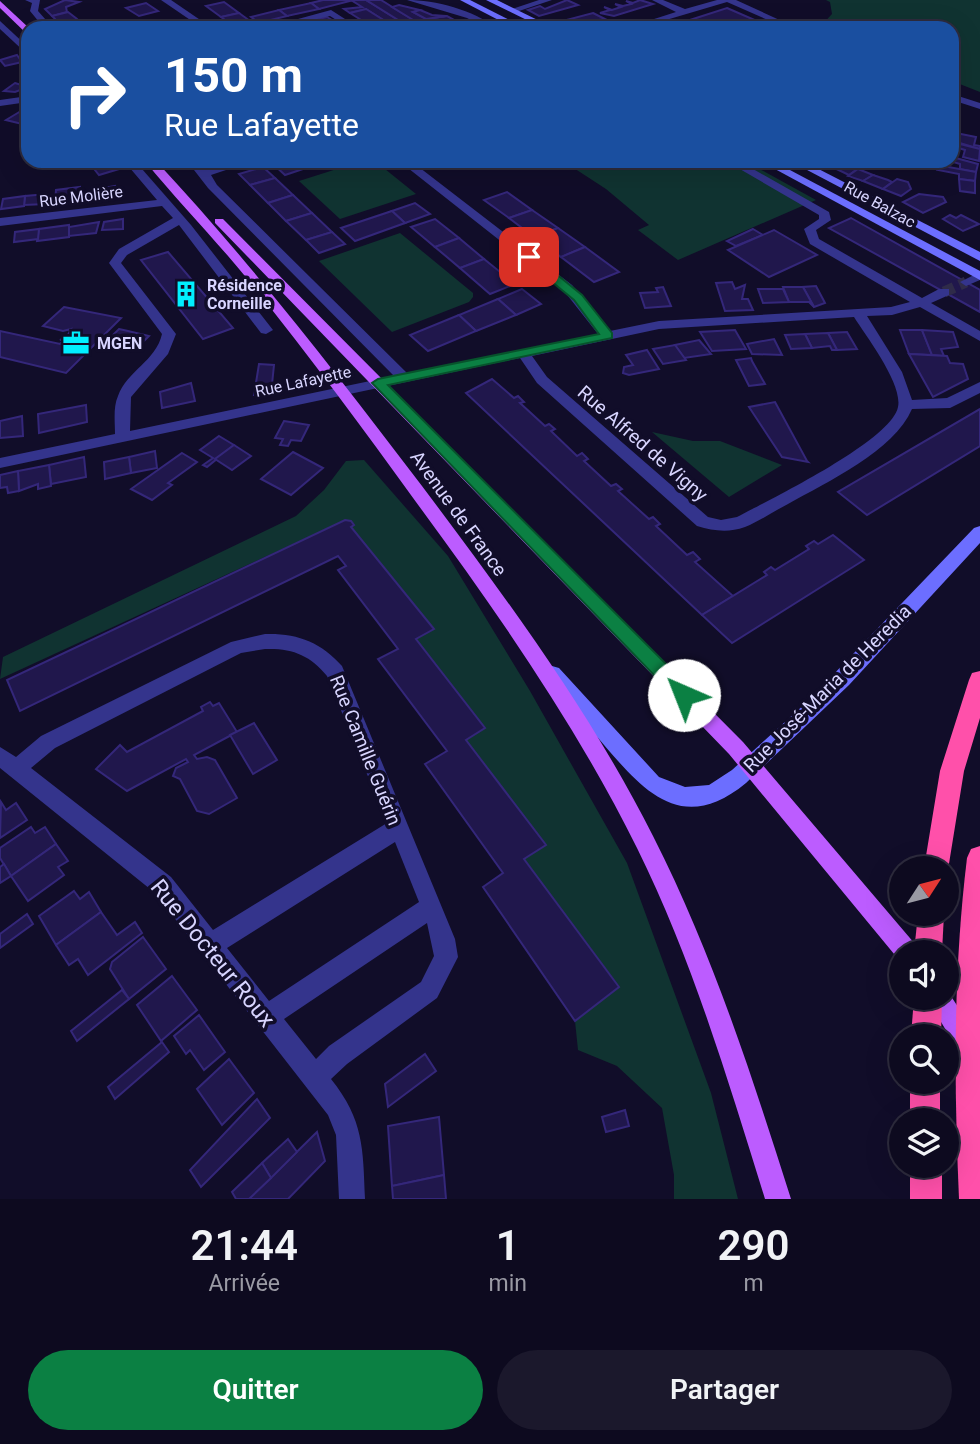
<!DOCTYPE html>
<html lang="fr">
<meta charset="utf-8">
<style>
:root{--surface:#0d0a1f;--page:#1b182c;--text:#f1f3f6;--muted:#9a9aa4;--line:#2d2b3d;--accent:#0b8043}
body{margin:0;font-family:Roboto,sans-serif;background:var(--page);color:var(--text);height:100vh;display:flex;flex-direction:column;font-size:26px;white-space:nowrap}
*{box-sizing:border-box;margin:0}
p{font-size:23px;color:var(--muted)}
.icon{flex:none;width:38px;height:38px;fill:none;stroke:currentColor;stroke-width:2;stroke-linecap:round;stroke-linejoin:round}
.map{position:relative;height:1199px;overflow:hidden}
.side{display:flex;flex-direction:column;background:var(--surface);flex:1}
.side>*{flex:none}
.hud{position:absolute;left:21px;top:21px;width:938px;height:147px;border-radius:21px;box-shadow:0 7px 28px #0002,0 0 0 2px var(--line);background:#1a4fa0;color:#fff;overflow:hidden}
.needle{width:46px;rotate:54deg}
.fabs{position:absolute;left:889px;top:856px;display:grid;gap:14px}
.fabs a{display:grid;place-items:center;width:70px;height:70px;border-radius:50%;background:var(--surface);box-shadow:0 7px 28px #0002,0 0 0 2px var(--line);font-size:35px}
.pin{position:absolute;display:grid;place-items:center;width:60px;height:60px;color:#fff;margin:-30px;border-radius:14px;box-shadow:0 4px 10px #0006}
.me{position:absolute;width:77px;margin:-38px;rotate:316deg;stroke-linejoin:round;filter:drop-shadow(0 0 5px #0008)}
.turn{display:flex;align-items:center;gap:24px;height:147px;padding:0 28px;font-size:32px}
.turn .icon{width:91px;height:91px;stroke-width:2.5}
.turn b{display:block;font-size:49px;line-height:60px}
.eta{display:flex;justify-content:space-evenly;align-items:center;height:119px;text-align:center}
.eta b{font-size:42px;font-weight:600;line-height:49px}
.cta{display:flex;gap:14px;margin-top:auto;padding:14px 28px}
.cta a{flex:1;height:80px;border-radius:42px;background:var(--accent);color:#fff;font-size:28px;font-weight:600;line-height:80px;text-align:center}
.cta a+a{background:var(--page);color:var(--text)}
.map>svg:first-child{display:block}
.green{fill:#103331}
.building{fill:#20174c;stroke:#34277a;stroke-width:2}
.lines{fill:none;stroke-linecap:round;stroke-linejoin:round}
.street-tunnel{stroke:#2f2b49;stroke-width:11;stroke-dasharray:11 6;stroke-linecap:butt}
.street{fill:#34348c;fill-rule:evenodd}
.secondary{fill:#6c6eff;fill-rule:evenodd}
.primary{fill:#bc5cff;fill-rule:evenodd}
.highway{fill:#ff50aa;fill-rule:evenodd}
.route{fill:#0b8043;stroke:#07532c;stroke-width:2}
.labels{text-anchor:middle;stroke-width:7;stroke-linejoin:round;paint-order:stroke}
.far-street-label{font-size:16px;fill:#d8d5ff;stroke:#110d29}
.far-poi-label{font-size:16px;font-weight:bold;fill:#d8d5ff;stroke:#110d29;text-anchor:start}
.street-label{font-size:19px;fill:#d8d5ff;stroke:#110d29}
.near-street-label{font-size:23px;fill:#d8d5ff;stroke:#110d29}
</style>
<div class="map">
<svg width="980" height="1199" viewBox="0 0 980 1199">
<rect width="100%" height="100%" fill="#110d29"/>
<!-- green -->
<g class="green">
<path d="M826 0H980V92L952 81V28H823L820 27 832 14 830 2Z"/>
<path d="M362 161H375L416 194 340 219 299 181Z"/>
<path d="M563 161H745L816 200 678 260 638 230 649 225 606 189Z"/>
<path d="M400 233 473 293V297L469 302 392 332 319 261Z"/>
<path d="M652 432 693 441H720L782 465 729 497Z"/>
<path d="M364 460 448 556 530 691 627 863 711 1093 738 1199H674V1175L662 1108 617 1066 578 1050 575 1021 619 986 524 859 545 845 466 740 485 728 416 639 433 629 345 520 0 679 3 657 296 516 324 490 346 461Z"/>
</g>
<!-- building -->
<g class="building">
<path d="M65 0 79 2 66 7 67 12 52 16 45 9Z"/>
<path d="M323 0H348L350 1 319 9 311 3Z"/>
<path d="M351 0H366L411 28H396L366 9 350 13 344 9 362 7Z"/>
<path d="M366 0H381L423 26 431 24 425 19 447 16 467 27 411 28Z"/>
<path d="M567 0 578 5 539 16 528 10 540 6 545 9Z"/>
<path d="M640 0 653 4 614 16 600 13 610 10 604 7 612 10 621 7 615 4 623 6 631 4 626 1 633 3Z"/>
<path d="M224 2 239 13 221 17 206 6Z"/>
<path d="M146 3 158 11 139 16 126 8Z"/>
<path d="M311 3 319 9 287 16 279 10Z"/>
<path d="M399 5 420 10 413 12 426 19 447 16 425 19 431 24 423 26 392 7Z"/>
<path d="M727 8 773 28H708L690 20Z"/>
<path d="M366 9 396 28H374L350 13Z"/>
<path d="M279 10 287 16 254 24 250 21 255 20 251 17Z"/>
<path d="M420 10 432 15 446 16 426 19 413 12Z"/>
<path d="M68 12 77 19 82 25 64 28 52 16Z"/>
<path d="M239 13 250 21 254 24 236 28 221 17Z"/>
<path d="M593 13 605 19 574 24 579 26 573 28 555 23Z"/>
<path d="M327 17 332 20 299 28H282Z"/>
<path d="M17 55 22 62 5 66 0 60Z"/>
<path d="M15 83 28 87 15 92 4 91Z"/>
<path d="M21 111 28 113V120L22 124 6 120Z"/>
<path d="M956 133 976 137 974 145 980 146V149L953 141Z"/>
<path d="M952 142 980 149 979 161 963 157 965 150 952 146Z"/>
<path d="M952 157 978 164 976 172 960 169V164L950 161Z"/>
<path d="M109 161 119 169 99 175 91 165Z"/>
<path d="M282 161H318L321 163 285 175 273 164Z"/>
<path d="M836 161H844L860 167 849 175 828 165Z"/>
<path d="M943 166 976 172 975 181 959 179V174L938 170Z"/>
<path d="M263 167 275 178 250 185 239 174Z"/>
<path d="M858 169 873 175 863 181 848 176Z"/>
<path d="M873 175 888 180 892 182 883 189 863 181Z"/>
<path d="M275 178 293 195 268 203 250 185Z"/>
<path d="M897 179 908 182 911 189 901 196 883 189Z"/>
<path d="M959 179 975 181V193L960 191Z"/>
<path d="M115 186 114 195 79 200 80 192Z"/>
<path d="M80 187 79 200 55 203 56 190Z"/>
<path d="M507 192 532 210 509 218 484 200Z"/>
<path d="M47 194 46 204 24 205 25 196Z"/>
<path d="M919 194 943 197 946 202 923 213 903 202Z"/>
<path d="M293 195 312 213 286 221 268 203Z"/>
<path d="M25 196 24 206 1 209 3 199Z"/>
<path d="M415 203 430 214 405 223 392 211Z"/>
<path d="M532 210 558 228 534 237 509 218Z"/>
<path d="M392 211 405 223 355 241 341 228Z"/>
<path d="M312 213 332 232 306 240 286 221Z"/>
<path d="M950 215 956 218 961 215 979 224 963 231 943 219Z"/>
<path d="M851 218 980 290V312L829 228Z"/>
<path d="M123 219V229L102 230 104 222Z"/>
<path d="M435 219 459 238 435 247 411 227Z"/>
<path d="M99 222 96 233 69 236V227Z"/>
<path d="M69 225V237L37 241 39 229Z"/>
<path d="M558 228 585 247 561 257 534 237Z"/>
<path d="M39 229 38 239 14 242 15 232Z"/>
<path d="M753 229 763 235 736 246 727 241Z"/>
<path d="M774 230 817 255 769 277 728 250Z"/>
<path d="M332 232 345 244 319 253 306 240Z"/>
<path d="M459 238 484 259 460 268 435 247Z"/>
<path d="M585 247 619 272 594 282 561 257Z"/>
<path d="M168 252 233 328 203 339 141 260Z"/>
<path d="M484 259 515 284 490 294 460 268Z"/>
<path d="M732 282 735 289 745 285 742 299H748L753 310 725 311 716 283Z"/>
<path d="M816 286 825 303 814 307 803 287Z"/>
<path d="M663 287 671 306 645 308 640 293 658 292 656 288Z"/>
<path d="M783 287H803L814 307 809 302H789Z"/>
<path d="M522 289 541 304 516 315 498 299Z"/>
<path d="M758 289H783L789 302 763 303Z"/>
<path d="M498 299 516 315 476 331 459 315Z"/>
<path d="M64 307 121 318 66 373 0 357V331L60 344 64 340H60L67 337 71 329 63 331 43 326Z"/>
<path d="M459 315 476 331 428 351 410 335Z"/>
<path d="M119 329 128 331 149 336 140 345 110 338Z"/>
<path d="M735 330 746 349 712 351 700 332Z"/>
<path d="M900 330H922L932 355 909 354Z"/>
<path d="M922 330 953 332 958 347 941 349 944 356 932 355Z"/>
<path d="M847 332 857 349 837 350 828 333Z"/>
<path d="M828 333 837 350H832L830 346 812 348 805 334Z"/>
<path d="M805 334 812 348 791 349 785 335Z"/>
<path d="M774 339 782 355 752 354 747 344Z"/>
<path d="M699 340 711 354 684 358 675 345Z"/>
<path d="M675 345 686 360 663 364 653 349Z"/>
<path d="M647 350 659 369 629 375 623 373 624 367 633 365 626 355Z"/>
<path d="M909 354 947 356 950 363 963 364 968 379 933 397Z"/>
<path d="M751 358 752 361 765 384 749 386 736 360Z"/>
<path d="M259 364 274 365 271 394 254 395Z"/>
<path d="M492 379 514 398 518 396 524 402 520 403 545 426 549 424 555 429 551 431 577 456 582 453 588 459 584 461 611 486 616 484 622 489 618 491 649 519 653 517 660 524 656 526 687 555 693 552 700 559 695 562 733 596 702 615 466 393Z"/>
<path d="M191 383 195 401 162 408 160 392Z"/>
<path d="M775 402 807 461 808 462 782 457 749 407Z"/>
<path d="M86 405 87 422 39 433 38 414Z"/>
<path d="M980 409V446L867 515 838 492Z"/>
<path d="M22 416 23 436 0 438V421Z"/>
<path d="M284 421 309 425 301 441 291 440 288 446 280 445 283 439 275 438Z"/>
<path d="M219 436 234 445 207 467 203 465 213 458 200 450Z"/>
<path d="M234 445 251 456 232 470 215 459Z"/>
<path d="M155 451 157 468 131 473 129 457Z"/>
<path d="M293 452 323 468 291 495 261 479Z"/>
<path d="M182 453 197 462 168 483 172 485 152 500 131 489Z"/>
<path d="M84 457 86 477 51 484 49 465Z"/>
<path d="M129 457 131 473 105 479 104 462Z"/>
<path d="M49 465 51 486 38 489V484L19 491 18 471Z"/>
<path d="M18 471 19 491 8 493 7 487 0 488V475Z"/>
<path d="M345 520 351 521 354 525 351 527 434 629 416 639 485 728 466 740 546 845 524 859 619 987 575 1021 483 887 503 873 425 764 447 751 378 659 398 649 338 570 346 566 338 556 20 711 7 680Z"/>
<path d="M833 535 864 560 732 643 702 615 767 575 764 572 771 567 775 570 809 549 806 546 814 541 818 544Z"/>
<path d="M210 702 213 706 219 703 237 732 194 755 197 759 207 757 215 760 237 798 209 814 197 811 180 779 173 776 176 768 188 762 186 759 127 791 96 769 120 745 127 752 203 711 201 707Z"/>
<path d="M254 723 277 760 253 774 230 735Z"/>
<path d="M1 802 6 810 16 803 27 820 0 838Z"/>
<path d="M31 827 35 833 45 827 56 844 11 876 0 858V848Z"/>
<path d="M56 844 68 861 58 867 64 875 28 901 11 876Z"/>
<path d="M4 864 11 876 0 883V867Z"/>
<path d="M74 891 80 899 89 892 101 912 56 945 39 916Z"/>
<path d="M101 912 117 935 135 922 142 933 88 975 78 959 69 965 56 945Z"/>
<path d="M27 914 33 924 0 948V934Z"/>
<path d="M143 937 166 969 129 999 110 969 112 962Z"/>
<path d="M172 976 197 1010 161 1041 137 1005Z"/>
<path d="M122 990 129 999 77 1041 71 1031Z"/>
<path d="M199 1015 225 1052 204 1070 190 1050 186 1054 174 1036Z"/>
<path d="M162 1042 169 1052 115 1099 108 1087Z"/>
<path d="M425 1054 436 1071 388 1107 385 1084Z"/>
<path d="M229 1059 254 1093 222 1125 197 1089Z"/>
<path d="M257 1099 270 1118 201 1187 190 1170Z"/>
<path d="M625 1110 629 1126 606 1132 602 1117Z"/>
<path d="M439 1117 444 1175 392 1186 388 1126Z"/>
<path d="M317 1132 325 1161 288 1199H249Z"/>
<path d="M288 1139 297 1152 271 1178 262 1163Z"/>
<path d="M262 1163 271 1178 249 1199H236L232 1192Z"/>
<path d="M444 1175 446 1199H393L392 1186Z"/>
</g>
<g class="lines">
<!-- street-tunnel -->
<path class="street-tunnel" d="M944 292 966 282"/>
<!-- street -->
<g class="street">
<path d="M25 0H40L38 11 53 28H44L30 11 32 3Z"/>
<path d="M161 0H171L212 28H202Z"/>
<path d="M407 0C435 0 474 10 496 28H486L467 18Z"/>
<path d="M539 0H552L513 13 509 10Z"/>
<path d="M652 0H663L685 9 717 0H736L797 28H786L727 2 639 28H626L676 12Z"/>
<path d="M331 10 359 28H349L330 16 280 28H265Z"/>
<path d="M0 21 28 47V55L0 29Z"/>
<path d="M952 94 980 103V109L952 100Z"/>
<path d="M28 96V102L0 106V100Z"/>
<path d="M124 161H135L191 225 273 330 266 334 261 333 179 225 127 255 121 263 176 334 168 354 131 397 130 431 394 376 208 188 194 170 180 161H193L206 170 236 161H253L211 175 217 185 407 373 598 334 564 291 399 161H411L572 285 610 331 659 321 891 307 910 302 810 244 804 229 819 219V215L726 161H739L829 212 831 220 816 230 819 239 922 298 939 289H949V295L931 303 980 331V341L920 307 892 315 867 316 902 372 912 400 947 398 980 382V393L950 408 912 409C894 451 827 482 788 504 774 511 760 521 745 527 728 533 714 531 697 526L537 383 520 358 0 468V458L115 434C115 422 113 407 118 396 127 371 156 361 162 334L109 263 119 249 173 218 162 206 0 226V218L157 200ZM854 317C866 336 903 384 898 407 891 441 769 500 737 517L721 520 708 517 547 377 532 356 659 329Z"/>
<path d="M980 272V280L966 286 960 282Z"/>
<path d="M265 634C297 633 321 642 342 666L455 939 458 957 437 998 347 1064 331 1079C364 1120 363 1149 365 1199H339L336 1135 328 1115 155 893 0 768V747L16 757 41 736 231 642ZM265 649C292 648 310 655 327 676L387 823 213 930 171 877 31 768 55 748 241 653ZM395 842 419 902 269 1001 227 948ZM427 923 434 956 421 982 329 1046 316 1059 284 1019Z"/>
</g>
<!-- secondary -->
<g class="secondary">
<path d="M460 0H470L525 28H514Z"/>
<path d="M486 0H497L554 28H543Z"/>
<path d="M760 161H773L980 271V280Z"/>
<path d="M790 161H803L980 252V261Z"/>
<path d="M980 526V543L849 685 746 783C676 841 636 781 592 731 576 714 553 695 543 674L545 668 552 666 559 668 659 777 685 787 709 785 732 770 807 702 974 528Z"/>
</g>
<!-- primary -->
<g class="primary">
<path d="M0 1 29 28 28 35 0 8Z"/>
<path d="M145 161H156C252 264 337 374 422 486 506 598 590 711 653 836 712 952 752 1076 791 1199H765C728 1080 692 959 637 848 576 725 497 612 416 502 362 427 307 353 249 281 216 240 178 202 145 161Z"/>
<path d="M215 219H223L743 742 915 944 918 952H901V961L899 960 729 754 215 223Z"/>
<path d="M947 990 980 1041V1076L971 1073 927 998H947Z"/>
</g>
<!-- highway -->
<g class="highway">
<path d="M980 671V718L964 771 947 876V868H924L940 771 969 680 972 673Z"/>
<path d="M980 846V1199H959C954 1085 953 972 967 858L971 849Z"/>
<path d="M918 914H944L942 952H914Z"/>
<path d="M914 998H942L941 1036H911Z"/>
<rect x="910" y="1082" width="30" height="38"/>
<rect x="910" y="1166" width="32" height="33"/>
</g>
</g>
<!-- route -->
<path class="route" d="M525 255H533L582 295 612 333V338L388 385 691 689 693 695 691 700H678L372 383 378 379 599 334 574 300 525 260Z"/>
<!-- icons -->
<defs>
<g id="building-bare" transform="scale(2.1)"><path d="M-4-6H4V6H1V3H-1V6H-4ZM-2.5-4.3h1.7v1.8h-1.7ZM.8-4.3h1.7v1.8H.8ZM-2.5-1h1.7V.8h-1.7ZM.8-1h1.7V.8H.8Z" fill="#01efff" stroke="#110d29" stroke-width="2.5" paint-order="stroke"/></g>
<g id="office-bare" transform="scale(2.1)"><path d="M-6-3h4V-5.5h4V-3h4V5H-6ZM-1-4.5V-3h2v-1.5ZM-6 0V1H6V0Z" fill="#01efff" stroke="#110d29" stroke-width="2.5" paint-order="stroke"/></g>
</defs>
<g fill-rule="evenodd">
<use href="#building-bare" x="186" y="294"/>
<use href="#office-bare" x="76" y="343"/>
</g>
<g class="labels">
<!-- far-street labels -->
<g class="far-street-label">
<text transform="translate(81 196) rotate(-7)" y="6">Rue Molière</text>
<text transform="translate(880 204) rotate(29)" y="6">Rue Balzac</text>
<text transform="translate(303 381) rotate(-12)" y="6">Rue Lafayette</text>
</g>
<!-- far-poi labels -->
<g class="far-poi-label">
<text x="207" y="291">Résidence<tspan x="207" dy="18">Corneille</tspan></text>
<text x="97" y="349">MGEN</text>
</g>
<!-- street labels -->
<g class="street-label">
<text transform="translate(643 443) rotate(41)" y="7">Rue Alfred de Vigny</text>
<text transform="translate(459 513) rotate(54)" y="7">Avenue de France</text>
<text transform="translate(827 688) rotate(-45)" y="7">Rue José-Maria de Heredia</text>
<text transform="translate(366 750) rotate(68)" y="7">Rue Camille Guérin</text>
</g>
<!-- near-street labels -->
<g class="near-street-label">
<text transform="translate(213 953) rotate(51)" y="8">Rue Docteur Roux</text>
</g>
</g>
</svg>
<div class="fabs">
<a><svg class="needle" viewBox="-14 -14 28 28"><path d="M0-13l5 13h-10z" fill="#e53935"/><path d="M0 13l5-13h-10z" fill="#9a9aa4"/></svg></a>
<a><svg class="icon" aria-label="sound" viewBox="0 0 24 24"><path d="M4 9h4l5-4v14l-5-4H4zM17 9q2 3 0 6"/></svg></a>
<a><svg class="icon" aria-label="search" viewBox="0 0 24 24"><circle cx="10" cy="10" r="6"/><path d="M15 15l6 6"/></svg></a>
<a><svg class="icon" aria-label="layers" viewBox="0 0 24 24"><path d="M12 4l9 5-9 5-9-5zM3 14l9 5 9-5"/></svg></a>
</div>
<div class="pin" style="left:529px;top:257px;background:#d93025"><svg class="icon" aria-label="arrive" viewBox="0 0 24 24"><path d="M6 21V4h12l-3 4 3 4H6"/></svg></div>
<svg class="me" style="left:684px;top:695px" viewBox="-20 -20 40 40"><circle r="19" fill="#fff"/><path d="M0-13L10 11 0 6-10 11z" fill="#0b8043"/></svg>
<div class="hud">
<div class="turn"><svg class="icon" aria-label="right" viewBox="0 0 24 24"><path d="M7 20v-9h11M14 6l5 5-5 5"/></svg><div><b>150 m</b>Rue Lafayette</div></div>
</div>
</div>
<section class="side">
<div class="eta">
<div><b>21:44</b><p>Arrivée</p></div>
<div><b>1</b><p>min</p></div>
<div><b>290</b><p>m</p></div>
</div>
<div class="cta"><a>Quitter</a><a>Partager</a></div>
</section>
